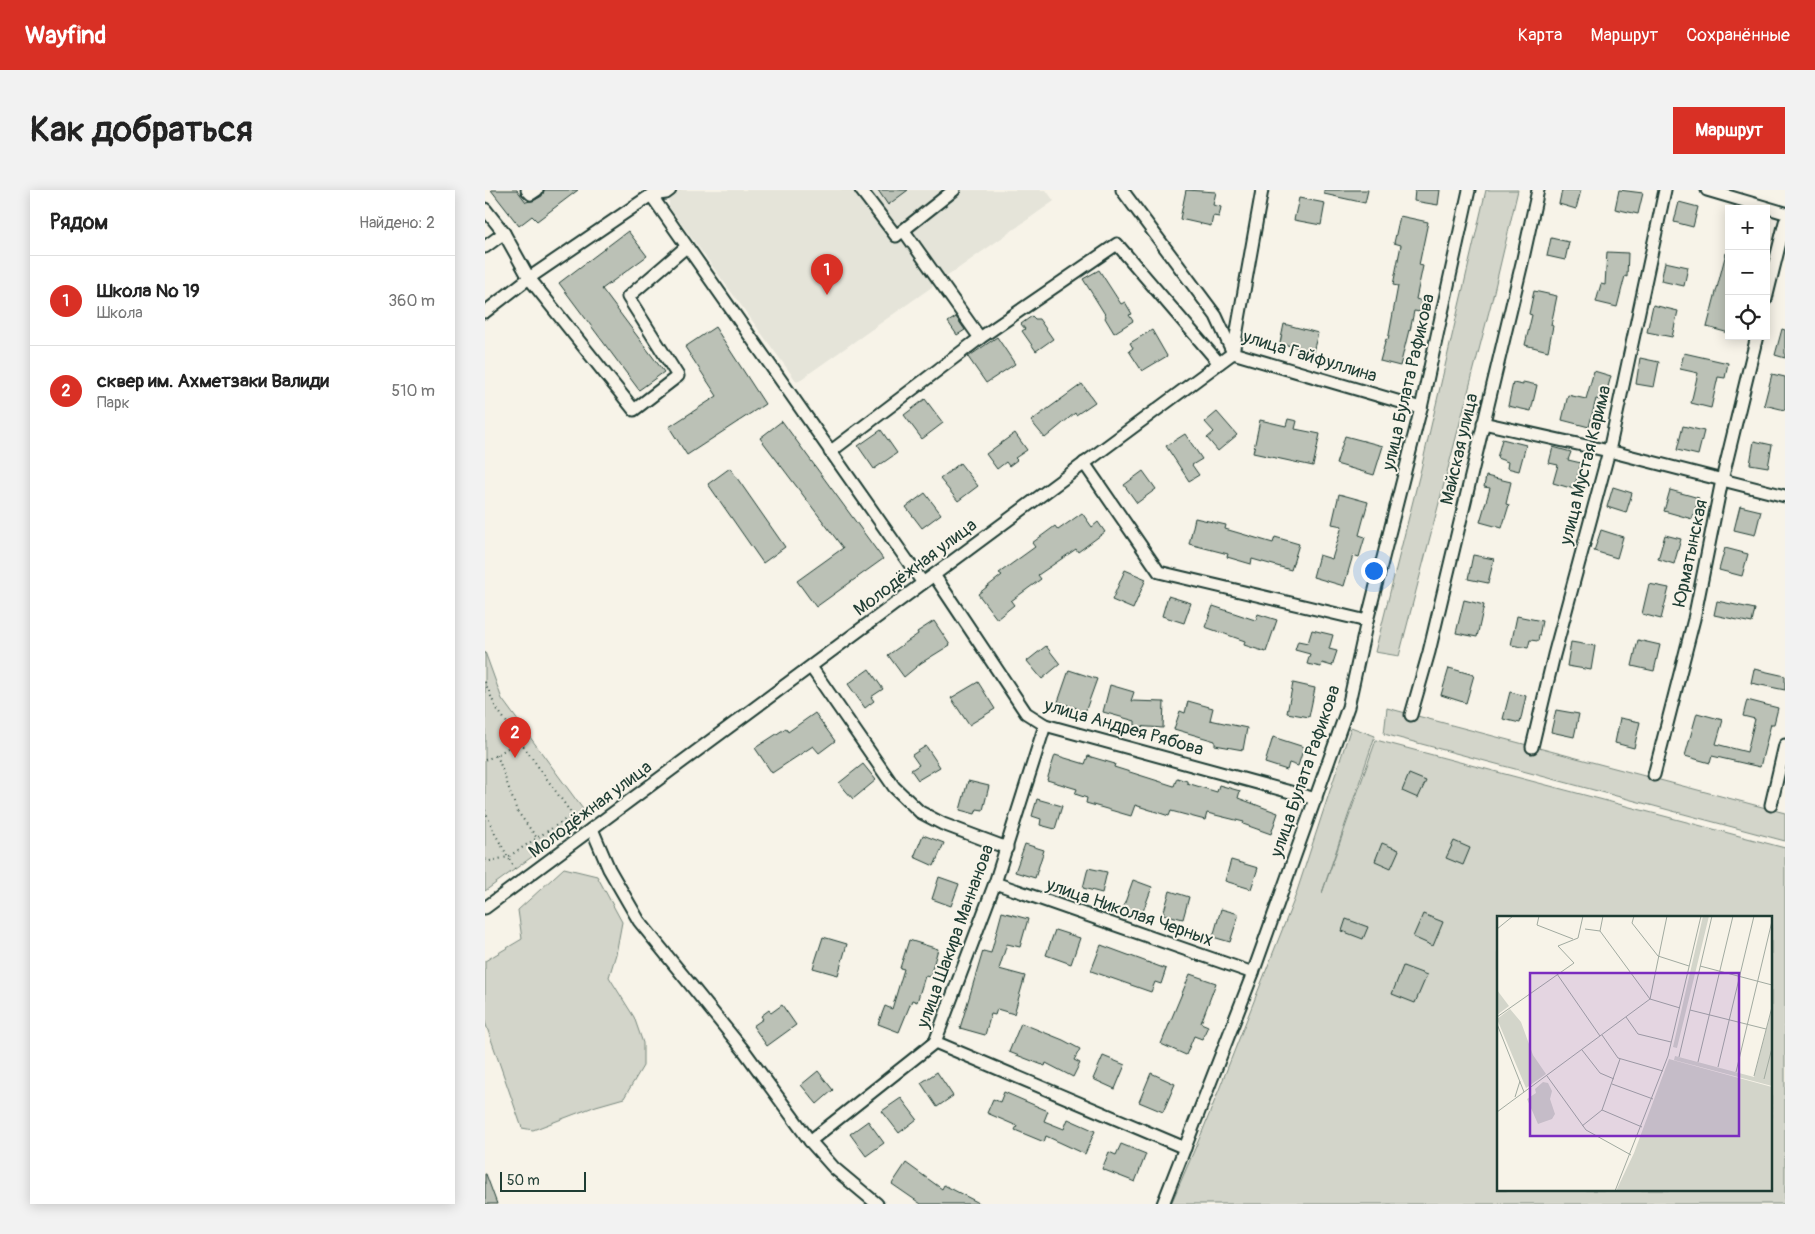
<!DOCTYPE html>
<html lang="ru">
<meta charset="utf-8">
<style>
:root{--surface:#fff;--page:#f2f2f2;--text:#222;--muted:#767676;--line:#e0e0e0;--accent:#d93025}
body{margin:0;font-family:Pangolin,sans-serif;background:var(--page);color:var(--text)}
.controls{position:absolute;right:15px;top:15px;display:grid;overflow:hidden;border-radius:0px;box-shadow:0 2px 12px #0003}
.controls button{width:45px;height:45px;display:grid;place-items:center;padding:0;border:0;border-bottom:1px solid var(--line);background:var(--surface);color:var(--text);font:25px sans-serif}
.scale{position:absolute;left:15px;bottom:12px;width:86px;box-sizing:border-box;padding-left:5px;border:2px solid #1f3d34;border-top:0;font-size:14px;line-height:18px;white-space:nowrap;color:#1f3d34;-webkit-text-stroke:4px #f7f3e8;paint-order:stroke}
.you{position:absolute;left:888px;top:380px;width:18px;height:18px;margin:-12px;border:4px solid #fff;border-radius:50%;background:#1a73e8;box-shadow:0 0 0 8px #1a73e833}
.badge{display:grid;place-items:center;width:32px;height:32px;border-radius:50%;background:var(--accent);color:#fff;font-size:16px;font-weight:700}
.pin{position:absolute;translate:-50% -41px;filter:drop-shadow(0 1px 2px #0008)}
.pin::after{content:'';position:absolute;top:26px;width:18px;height:15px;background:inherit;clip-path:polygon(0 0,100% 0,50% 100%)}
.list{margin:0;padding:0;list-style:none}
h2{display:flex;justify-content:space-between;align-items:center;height:65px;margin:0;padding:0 20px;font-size:21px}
h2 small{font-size:16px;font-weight:400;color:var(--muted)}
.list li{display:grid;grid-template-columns:32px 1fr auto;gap:15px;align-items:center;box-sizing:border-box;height:90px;padding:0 20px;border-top:1px solid var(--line)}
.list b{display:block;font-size:19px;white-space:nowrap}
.list p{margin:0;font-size:16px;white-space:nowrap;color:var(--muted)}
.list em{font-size:16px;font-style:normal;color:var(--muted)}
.icon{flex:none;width:28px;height:28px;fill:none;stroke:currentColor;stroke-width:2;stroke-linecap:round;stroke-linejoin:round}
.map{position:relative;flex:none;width:1300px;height:1014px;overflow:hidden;border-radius:0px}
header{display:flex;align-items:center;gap:30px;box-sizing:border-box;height:70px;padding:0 25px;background:var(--accent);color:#fff}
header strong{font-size:24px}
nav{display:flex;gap:28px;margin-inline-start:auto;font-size:18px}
.intro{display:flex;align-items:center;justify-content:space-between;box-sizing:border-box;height:120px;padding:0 30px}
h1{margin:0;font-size:35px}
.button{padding:12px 22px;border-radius:0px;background:var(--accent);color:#fff;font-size:18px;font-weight:700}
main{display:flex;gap:30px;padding:0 30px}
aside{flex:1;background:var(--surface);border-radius:0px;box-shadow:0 2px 12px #0003}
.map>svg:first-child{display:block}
.built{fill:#e5e4d9}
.green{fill:#d3d5ca;stroke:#79897f;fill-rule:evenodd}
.building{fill:#bbc1b6;stroke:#1f3d34}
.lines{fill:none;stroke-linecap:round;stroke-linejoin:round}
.minor-casing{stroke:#1f3d34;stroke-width:15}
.path{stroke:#1f3d34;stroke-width:2;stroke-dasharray:1 4;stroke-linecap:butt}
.minor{stroke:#f7f3e8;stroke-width:11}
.labels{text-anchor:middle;stroke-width:4;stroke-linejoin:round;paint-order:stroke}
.street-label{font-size:18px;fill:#1f3d34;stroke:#f7f3e8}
.inset-road{fill:none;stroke:#a1aaa0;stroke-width:1}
.view{fill:#7b2cbf;fill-opacity:0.15;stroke:#7b2cbf;stroke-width:2.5}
.inset-edge{fill:none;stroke:#1f3d34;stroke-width:2.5}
</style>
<header>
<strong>Wayfind</strong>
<nav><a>Карта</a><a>Маршрут</a><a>Сохранённые</a></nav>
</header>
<div class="intro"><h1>Как добраться</h1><a class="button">Маршрут</a></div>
<main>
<aside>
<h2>Рядом<small>Найдено: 2</small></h2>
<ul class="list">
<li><span class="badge">1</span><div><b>Школа № 19</b><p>Школа</p></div><em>360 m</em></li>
<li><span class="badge">2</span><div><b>сквер им. Ахметзаки Валиди</b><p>Парк</p></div><em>510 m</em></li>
</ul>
</aside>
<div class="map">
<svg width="1300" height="1014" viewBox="0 0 1300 1014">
<rect width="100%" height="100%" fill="#f7f3e8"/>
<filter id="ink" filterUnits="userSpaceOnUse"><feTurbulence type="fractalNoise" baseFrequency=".02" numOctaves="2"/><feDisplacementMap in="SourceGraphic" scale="10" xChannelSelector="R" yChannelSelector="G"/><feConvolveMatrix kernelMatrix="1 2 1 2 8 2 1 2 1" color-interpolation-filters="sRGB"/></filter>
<g filter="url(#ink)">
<polygon class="built" points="194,0 561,0 569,11 312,192 184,17 184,7"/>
<g class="green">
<polygon points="1001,0 1033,0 1007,110 914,466 890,462 936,279"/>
<polygon points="0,462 17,509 103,626 0,701"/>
<polygon points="902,518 1300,623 1300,651 899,544"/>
<path d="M866,537L890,546L837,703L891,550L1300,658V1014H686L718,940L809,710ZM1014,728H1286V1000H1014Z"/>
<polygon points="79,678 112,686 137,732 131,764 124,787 149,827 158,853 158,876 139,908 111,916 48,940 37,938 0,832 0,771 37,749 33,720"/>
</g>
<g class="building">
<polygon points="6,0 32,0 41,12 50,10 57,6 59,0 93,0 52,31 47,26 34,36"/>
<polygon points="393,0 423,0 403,15"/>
<polygon points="701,0 731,2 728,15 736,17 734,27 728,26 726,36 695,29"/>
<polygon points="839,0 883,0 880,13 839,4"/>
<polygon points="930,0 955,0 953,15 929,11"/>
<polygon points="1077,0 1096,0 1091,19 1074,14"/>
<polygon points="1134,0 1158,3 1153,24 1130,19"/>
<polygon points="814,8 840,13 836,35 809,30"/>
<polygon points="1194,12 1213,17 1208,37 1189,32"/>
<polygon points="915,26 943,32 934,75 938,76 931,109 937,111 935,122 929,121 925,141 924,140 915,176 895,171 901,149 903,150 913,96 908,95 916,55 909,53"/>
<polygon points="143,41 162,66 117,99 179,182 154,200 74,93"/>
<polygon points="1066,48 1084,52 1080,70 1062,66"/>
<polygon points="1122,62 1143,63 1142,87 1140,86 1132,117 1111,112 1116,94 1120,95"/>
<polygon points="1241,63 1244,64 1244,143 1222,137"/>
<polygon points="1180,72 1203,77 1199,96 1176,91"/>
<polygon points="614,80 636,114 640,112 647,124 644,125 648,131 629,143 620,128 621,126 598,89"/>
<polygon points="1049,101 1072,106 1066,135 1068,136 1063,161 1040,155 1047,125 1044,124"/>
<polygon points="1168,115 1193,121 1187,147 1162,142"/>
<polygon points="547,126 550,129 554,129 568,149 551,161 537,141 540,139 536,134"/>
<polygon points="471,127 480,140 472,145 463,132"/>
<polygon points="799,134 833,143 828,162 795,153"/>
<polygon points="230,137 280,214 202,265 184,237 232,206 200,157"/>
<polygon points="1297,139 1300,140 1300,168 1290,165"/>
<polygon points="667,140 682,166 657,181 644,161 648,158 645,153"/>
<polygon points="512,147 530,174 501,193 483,167"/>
<polygon points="1199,163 1243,173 1240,188 1233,187 1226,218 1206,213 1213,183 1195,179"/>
<polygon points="1155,168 1174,172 1169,197 1151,194"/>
<polygon points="1109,181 1126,186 1119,211 1111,209 1104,237 1077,230 1083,205 1101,209"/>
<polygon points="1287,184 1300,187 1300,220 1279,215"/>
<polygon points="1038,192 1052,195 1046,221 1023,216 1028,193 1038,195"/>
<polygon points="597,194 610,212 591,225 590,223 560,248 546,231"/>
<polygon points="440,209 458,233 437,249 419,225"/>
<polygon points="732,222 752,245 733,261 722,248 729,242 720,232"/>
<polygon points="803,229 812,231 810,239 835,244 828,276 768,263 775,230 801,236"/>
<polygon points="297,231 398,369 331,417 312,391 358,358 275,248"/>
<polygon points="1198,236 1219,241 1213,265 1192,260"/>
<polygon points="396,240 412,263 389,279 373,256"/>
<polygon points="530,243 542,260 530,268 532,270 524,276 521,272 512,279 501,264"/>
<polygon points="700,244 717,269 707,275 714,285 704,291 681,256"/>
<polygon points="860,246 898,256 889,285 851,274"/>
<polygon points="1017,249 1041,255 1034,281 1022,278 1023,272 1012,268"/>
<polygon points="1269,251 1287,255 1283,277 1265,274"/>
<polygon points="1068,257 1086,262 1083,270 1096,273 1089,299 1068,293 1073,275 1064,273"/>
<polygon points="475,273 493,296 473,311 455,289"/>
<polygon points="245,278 300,357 278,373 223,294"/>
<polygon points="658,281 671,299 652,313 639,295"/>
<polygon points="1001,286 1026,292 1021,314 1024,315 1017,338 995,332 1005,298 999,297"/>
<polygon points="1128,297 1147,303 1141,323 1122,317"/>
<polygon points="1185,300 1214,308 1207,329 1179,321"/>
<polygon points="440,303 456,324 437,338 421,317"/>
<polygon points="854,304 883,312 874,345 880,347 874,367 868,365 859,396 828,387 834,365 847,369 857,336 847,334"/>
<polygon points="1255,316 1276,321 1270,345 1249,340"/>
<polygon points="597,323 607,337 613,332 620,342 593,362 591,359 553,385 556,389 526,411 529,415 512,429 493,404 517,385 514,383 550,357 547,353 570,336 573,340"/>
<polygon points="710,328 741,335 740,339 788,353 790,347 814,354 806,380 767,369 766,374 742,367 743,364 704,354"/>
<polygon points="1116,340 1138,347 1132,368 1109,361"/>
<polygon points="1180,345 1196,349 1189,374 1173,369"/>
<polygon points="1240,358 1263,364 1257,386 1234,380"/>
<polygon points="988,365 1009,369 1003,393 983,389"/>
<polygon points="640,380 661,389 648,419 627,410"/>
<polygon points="1164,394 1184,398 1176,429 1157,424"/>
<polygon points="683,406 706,413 699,433 677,426"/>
<polygon points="979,410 999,415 992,447 971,443"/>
<polygon points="1232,411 1270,419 1267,433 1229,425"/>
<polygon points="728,416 767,429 771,430 773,424 792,430 781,462 759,455 760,451 720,437"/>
<polygon points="1032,426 1057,431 1053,451 1045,450 1043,458 1026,455"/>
<polygon points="449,431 465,455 436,473 419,487 403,465 433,444 432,442"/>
<polygon points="827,440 848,445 844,459 852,461 847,476 837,473 836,477 822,474 825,464 810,460 813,451 823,453"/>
<polygon points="1153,450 1175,455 1169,481 1147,476"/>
<polygon points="1086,452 1110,456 1106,480 1082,476"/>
<polygon points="561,456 575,474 557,489 542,471"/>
<polygon points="964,478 989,485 981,513 956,505"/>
<polygon points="384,479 398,499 386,507 389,511 380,518 363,494"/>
<polygon points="1269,479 1300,486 1300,500 1266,493"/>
<polygon points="584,480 612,489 599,525 590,522 592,518 573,512"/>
<polygon points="493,492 510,519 484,535 466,508"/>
<polygon points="808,493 830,498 824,527 802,523"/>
<polygon points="625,495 649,502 646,511 679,512 678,538 650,536 650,531 618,522"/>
<polygon points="1025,502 1041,506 1035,533 1018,529"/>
<polygon points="1262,510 1293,518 1289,534 1286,534 1275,577 1227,566 1225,573 1200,566 1212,523 1238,530 1231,554 1262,562 1270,529 1258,526"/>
<polygon points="703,511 728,518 725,530 762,538 758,560 730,555 730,551 689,539 695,521 700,523"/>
<polygon points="1071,520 1094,524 1089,547 1066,542"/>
<polygon points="330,523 350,551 334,563 328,556 287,583 270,558 301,538 303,542"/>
<polygon points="1135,528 1155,532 1149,558 1130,553"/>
<polygon points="788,547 819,557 813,576 804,573 802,580 780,573"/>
<polygon points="441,556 455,577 433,590 426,580 434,575 427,565"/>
<polygon points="570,565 600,574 603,566 630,574 629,577 689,596 692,588 702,591 702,593 732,602 734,595 755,601 753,608 793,623 786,644 758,634 759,632 722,623 720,630 686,621 684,626 650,615 646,626 601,613 602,608 590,604 592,599 562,590"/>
<polygon points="378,574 391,590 368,609 354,593"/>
<polygon points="924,584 941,591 933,608 917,601"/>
<polygon points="483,591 504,596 498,620 492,619 490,624 475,620"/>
<polygon points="552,609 577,616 570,639 555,635 556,629 547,626"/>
<polygon points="438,645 459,653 449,676 429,667"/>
<polygon points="969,651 985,658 978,675 961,668"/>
<polygon points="897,653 914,660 906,678 890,671"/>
<polygon points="540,654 559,660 550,688 530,682"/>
<polygon points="746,670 773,678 766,699 740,691"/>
<polygon points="603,678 622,682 617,703 598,698"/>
<polygon points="454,687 474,694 466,716 447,709"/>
<polygon points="648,690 667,697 657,724 638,718"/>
<polygon points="685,701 704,707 698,729 678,724"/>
<polygon points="736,719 754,724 745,752 728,747"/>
<polygon points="517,722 543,729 535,757 522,754 514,779 540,786 529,824 512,819 510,825 506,824 500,845 475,838 498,761 506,763"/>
<polygon points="938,724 958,732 948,756 928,747"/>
<polygon points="861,729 883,737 878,749 857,741"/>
<polygon points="570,740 595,748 586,774 561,765"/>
<polygon points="338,747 362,754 353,785 328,778"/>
<polygon points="424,750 453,759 445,787 440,786 432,812 427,810 414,842 393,834 400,816 407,819 419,779 415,778"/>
<polygon points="616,755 681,779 676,794 670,792 666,802 606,781"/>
<polygon points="918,776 942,785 930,813 907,804"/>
<polygon points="705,784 731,793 716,833 723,836 717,849 709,846 701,865 676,854"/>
<polygon points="297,815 311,835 282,856 268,836 278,829 276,826 284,820 286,823"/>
<polygon points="536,833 578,850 595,859 589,870 595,873 588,887 561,873 560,876 524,862"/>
<polygon points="618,866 640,875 630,899 608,889"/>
<polygon points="333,881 348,900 332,914 316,895"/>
<polygon points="452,882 468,906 452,917 436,893"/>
<polygon points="666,883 690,894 678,922 654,912"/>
<polygon points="519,902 563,921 559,931 579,939 583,929 610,941 600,964 561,946 559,952 530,940 532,936 502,923 508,909 515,912"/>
<polygon points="416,908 432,929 414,943 397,921"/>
<polygon points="383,931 399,953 381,966 365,944"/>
<polygon points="636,954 661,964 650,992 617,979 624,962 631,965"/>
<polygon points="421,973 457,999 459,995 496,1014 436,1014 407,994"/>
<polygon points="0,984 1,984 12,1014 0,1014"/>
</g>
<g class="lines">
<g class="minor-casing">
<g id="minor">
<polyline points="42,0 46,4 52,0"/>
<polyline points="376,0 411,46 469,0"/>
<polyline points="637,0 731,126 748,163 936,218"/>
<polyline points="1222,0 1300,23"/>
<polyline points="166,5 438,393"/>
<polyline points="0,19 19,43 44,88 149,220 193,186 143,107 201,57"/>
<polyline points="419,41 495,148"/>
<polyline points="0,57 19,43"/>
<polyline points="1281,109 1300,32"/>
<polyline points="0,122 44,88 166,5 181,3 185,0"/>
<polyline points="998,233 1124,261 1300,306"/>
<polyline points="345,262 495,148 632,54 734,173"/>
<polyline points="599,273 674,382 882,431"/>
<polyline points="449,385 541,523 560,535 831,609"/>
<polyline points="326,477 409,597 435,622 458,634 522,658"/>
<polyline points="926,525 944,462 1037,73 1053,0"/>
<polyline points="560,535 510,693 450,852 700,958"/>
<polyline points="1047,557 1069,465 1124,261 1180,0"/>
<polyline points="1169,585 1209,429 1237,290 1272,146"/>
<polyline points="1286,615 1300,555"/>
<polyline points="107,639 124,679 154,731 260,862 325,951 349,978 392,1014"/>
<polyline points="510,693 768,783"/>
<polyline points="0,718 748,163 777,0"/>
<polyline points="325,951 450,852"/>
<polyline points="678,1014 768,783 863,517 882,431 936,218 984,0"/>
</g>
</g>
<g class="path">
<polyline points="0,492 10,516 94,634"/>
<polyline points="12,565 32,621 52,648"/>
<polyline points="0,570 12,565 35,550"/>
<polyline points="0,620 9,642 31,681"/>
<polyline points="0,672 23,667 87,625"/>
</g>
<use href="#minor" class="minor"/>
</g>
</g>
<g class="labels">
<g class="street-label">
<text transform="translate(825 166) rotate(17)" y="6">улица Гайфуллина</text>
<text transform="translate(923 192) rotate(-77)" y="6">улица Булата Рафикова</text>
<text transform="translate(974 259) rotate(-77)" y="6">Майская улица</text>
<text transform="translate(1100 275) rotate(-76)" y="6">улица Мустая Карима</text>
<text transform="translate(1205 363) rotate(-78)" y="6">Юрматынская</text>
<text transform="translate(430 377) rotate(-37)" y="6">Молодёжная улица</text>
<text transform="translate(639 537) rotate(16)" y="6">улица Андрея Рябова</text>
<text transform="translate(820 581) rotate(-71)" y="6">улица Булата Рафикова</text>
<text transform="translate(105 619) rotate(-37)" y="6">Молодёжная улица</text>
<text transform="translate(645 722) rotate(19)" y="6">улица Николая Черных</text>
<text transform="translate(470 746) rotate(-70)" y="6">улица Шакира Маннанова</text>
</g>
</g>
<g transform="translate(1012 726)">
<rect width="275" height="275" fill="#f7f3e8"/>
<path d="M206,0H212L180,132L176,131ZM0,74L12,90L0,99ZM275,92V170L177,144L178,140L257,161ZM13,93L24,106L36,139L49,158L29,172L0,103ZM172,143L275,171V275H119L137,237ZM46,166L51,167L55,175L53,183L58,198L55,203L41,208L30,183L39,177L38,173Z" fill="#d3d5ca"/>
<path class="inset-road" d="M42,0L40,9L76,23M106,0L103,15L153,83L183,92M137,0L135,7L161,40L192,50M0,13L16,0M88,13L103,15M203,50L275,69M60,58L103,120M193,94L269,113M0,101L77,47L61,30L81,22L86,0M129,101L141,118L174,126M0,108L27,176M105,119L121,142L166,155M85,134L103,157L117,163M182,141L215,0M123,143L105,194L145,211M201,146L236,0M221,151L257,0M239,156L275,5M50,160L89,214L134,239M257,160L275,91M267,163L275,132M115,168L156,183M18,181L23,165M0,196L153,83L170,0M85,210L105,194M118,275L171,140L204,0"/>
<path class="view" d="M33,57H242V220H33Z"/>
<rect width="275" height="275" class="inset-edge"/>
</g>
</svg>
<div class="controls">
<button>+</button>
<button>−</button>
<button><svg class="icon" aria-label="locate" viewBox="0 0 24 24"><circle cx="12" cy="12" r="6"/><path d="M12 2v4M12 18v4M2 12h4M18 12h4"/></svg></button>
</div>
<div class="scale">50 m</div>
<div class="you"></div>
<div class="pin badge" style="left:342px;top:105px">1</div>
<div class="pin badge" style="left:30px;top:568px">2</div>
</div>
</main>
